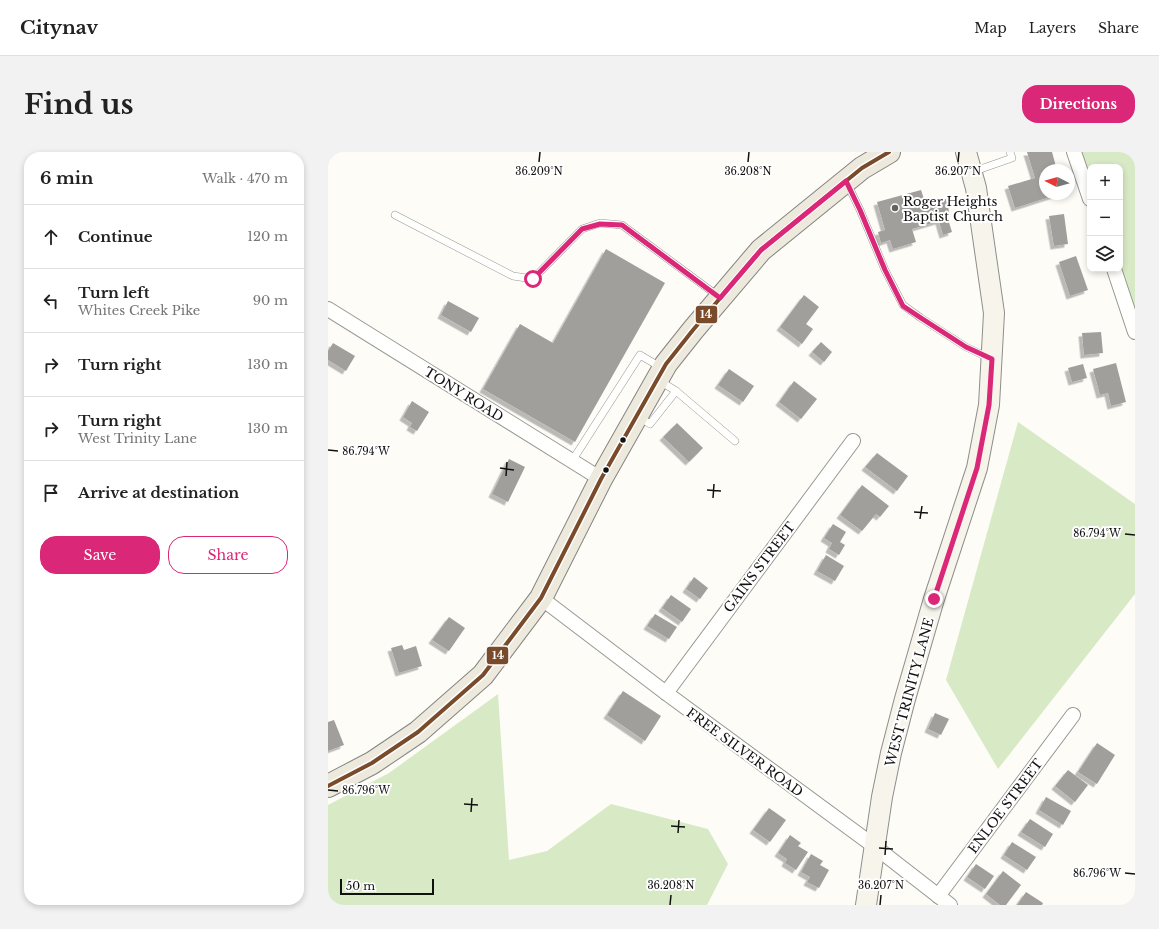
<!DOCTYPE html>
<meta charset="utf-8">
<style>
:root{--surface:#fff;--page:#f2f2f2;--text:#222;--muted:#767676;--line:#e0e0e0;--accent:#db2777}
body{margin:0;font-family:"Libre Baskerville",serif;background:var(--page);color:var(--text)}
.controls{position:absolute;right:12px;top:12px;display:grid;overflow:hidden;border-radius:8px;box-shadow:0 2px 6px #0003}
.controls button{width:36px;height:36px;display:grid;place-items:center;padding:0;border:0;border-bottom:1px solid var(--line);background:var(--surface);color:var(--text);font:20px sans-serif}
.compass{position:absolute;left:711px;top:12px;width:36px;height:36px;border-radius:50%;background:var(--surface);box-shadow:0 2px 6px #0003;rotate:276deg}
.scale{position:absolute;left:12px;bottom:10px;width:94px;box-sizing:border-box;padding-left:4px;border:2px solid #111;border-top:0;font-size:11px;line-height:14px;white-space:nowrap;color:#111;-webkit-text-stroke:3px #fff;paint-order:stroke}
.stop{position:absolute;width:12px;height:12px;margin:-9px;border:3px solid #db2777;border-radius:50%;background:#fff}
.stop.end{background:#db2777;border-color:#fff;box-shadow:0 1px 4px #0008}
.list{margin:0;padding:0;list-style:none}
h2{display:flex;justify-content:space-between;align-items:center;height:52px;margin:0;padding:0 16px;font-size:17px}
h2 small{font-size:13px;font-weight:400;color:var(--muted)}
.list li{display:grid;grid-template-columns:26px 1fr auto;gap:12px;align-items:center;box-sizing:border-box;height:64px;padding:0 16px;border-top:1px solid var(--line)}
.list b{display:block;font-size:15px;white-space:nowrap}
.list p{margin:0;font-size:13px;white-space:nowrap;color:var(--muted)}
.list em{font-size:13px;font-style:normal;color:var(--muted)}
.actions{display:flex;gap:8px;padding:12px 16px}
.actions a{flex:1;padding:9px 0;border:1px solid var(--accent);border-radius:16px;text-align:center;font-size:14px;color:var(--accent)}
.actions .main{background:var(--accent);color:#fff}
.icon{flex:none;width:22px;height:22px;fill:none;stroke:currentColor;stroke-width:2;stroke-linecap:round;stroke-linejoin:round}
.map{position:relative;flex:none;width:807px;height:753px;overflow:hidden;border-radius:16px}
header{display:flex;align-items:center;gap:24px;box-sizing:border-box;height:56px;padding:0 20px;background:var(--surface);border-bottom:1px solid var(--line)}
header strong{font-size:19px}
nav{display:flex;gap:22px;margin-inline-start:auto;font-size:14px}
.intro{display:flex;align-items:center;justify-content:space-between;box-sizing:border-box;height:96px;padding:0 24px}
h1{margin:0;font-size:28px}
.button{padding:10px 18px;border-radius:16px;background:var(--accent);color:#fff;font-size:14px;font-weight:700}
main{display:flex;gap:24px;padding:0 24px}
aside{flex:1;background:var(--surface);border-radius:16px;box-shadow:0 2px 6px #0003}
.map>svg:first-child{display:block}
.forest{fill:#d8eac5}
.building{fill:#a19f9c;filter:url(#shadow)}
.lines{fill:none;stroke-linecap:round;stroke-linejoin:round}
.lane-casing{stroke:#979795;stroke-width:8}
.street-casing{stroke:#979795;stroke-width:16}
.secondary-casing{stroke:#8e8d8b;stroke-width:22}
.primary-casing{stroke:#858482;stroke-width:24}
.lane{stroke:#fffffe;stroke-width:7}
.street{stroke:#fffffe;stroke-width:14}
.secondary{stroke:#f6f4eb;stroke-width:20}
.primary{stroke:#ede9dc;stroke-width:22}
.bus-1-casing{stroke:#fff;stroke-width:7}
.bus-1{stroke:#7a4b2a;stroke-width:4}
.route{stroke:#db2777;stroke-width:5}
.ticks{fill:none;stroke:#111;stroke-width:1.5}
.poi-dot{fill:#646362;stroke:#fff;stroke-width:1.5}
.bus-dot{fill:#111;stroke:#fff;stroke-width:1.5}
.labels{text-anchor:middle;stroke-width:4;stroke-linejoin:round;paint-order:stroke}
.poi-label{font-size:13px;fill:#111;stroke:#fff;text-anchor:start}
.street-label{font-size:13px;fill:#111;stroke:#fff}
.ticks-label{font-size:10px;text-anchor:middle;fill:#111;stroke:#fff;stroke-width:4;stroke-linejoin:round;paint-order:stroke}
.line-badge{stroke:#fff;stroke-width:1.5}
.badge-label{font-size:11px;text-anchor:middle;font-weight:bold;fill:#fff}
</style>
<header>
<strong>Citynav</strong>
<nav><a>Map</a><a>Layers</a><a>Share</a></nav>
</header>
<div class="intro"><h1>Find us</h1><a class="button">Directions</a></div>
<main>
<aside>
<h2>6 min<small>Walk · 470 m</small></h2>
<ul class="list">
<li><svg class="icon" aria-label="ahead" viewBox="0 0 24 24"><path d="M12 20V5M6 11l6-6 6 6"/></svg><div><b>Continue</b></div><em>120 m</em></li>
<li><svg class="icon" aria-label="left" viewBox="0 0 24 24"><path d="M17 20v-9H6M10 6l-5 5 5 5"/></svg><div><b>Turn left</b><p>Whites Creek Pike</p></div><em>90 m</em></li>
<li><svg class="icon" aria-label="right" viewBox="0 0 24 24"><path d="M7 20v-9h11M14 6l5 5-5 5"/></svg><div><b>Turn right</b></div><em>130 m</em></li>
<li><svg class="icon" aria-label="right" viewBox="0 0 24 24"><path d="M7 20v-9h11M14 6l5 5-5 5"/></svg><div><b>Turn right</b><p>West Trinity Lane</p></div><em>130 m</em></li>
<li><svg class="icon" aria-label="arrive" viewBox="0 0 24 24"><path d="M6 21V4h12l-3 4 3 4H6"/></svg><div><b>Arrive at destination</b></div></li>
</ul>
<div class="actions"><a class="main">Save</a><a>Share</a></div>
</aside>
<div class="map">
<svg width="807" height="753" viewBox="0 0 807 753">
<defs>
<filter id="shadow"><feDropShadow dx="-3.5" dy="3.5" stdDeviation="0" flood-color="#0004"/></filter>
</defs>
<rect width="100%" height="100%" fill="#fdfcf7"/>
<g class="forest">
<polygon points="746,0 807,0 807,178 792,117 792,15 762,15 762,46"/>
<polygon points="690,270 807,352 807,442 670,617 618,528"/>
<polygon points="170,542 181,708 219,699 283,652 380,677 400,712 379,753 0,753 0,653 61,621"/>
</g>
<g class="building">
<polygon points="699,0 724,0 729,18 717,18 717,42 731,42 687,56 680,34 707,26"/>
<polygon points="593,38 598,53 618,47 622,63 619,64 624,80 615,83 611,69 584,77 588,90 565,97 562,88 553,91 550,80 557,78 549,50"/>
<polygon points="736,62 740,92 726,94 721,64"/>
<polygon points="278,97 337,131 247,290 155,237 192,172 225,191"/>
<polygon points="748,104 760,138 742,144 731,110"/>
<polygon points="476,143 491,155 478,172 485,177 474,192 452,175"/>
<polygon points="120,149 151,166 143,180 113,163"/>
<polygon points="773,180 775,201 756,203 754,181"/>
<polygon points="493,190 504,200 496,210 484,200"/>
<polygon points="5,191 27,204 18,219 0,208 0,199"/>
<polygon points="788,211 798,250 783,254 780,241 772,243 765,217"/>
<polygon points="755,212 759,226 744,230 740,216"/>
<polygon points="401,217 426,234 415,250 390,233"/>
<polygon points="466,229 489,247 473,267 451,250"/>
<polygon points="84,249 101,260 89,279 82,275 84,271 75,265"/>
<polygon points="349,271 375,296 361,310 335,285"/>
<polygon points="549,301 580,324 569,339 537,315"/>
<polygon points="181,307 197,315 180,350 164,342"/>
<polygon points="534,333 561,354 552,365 548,362 534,379 512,363"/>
<polygon points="505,372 518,380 512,390 517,393 511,403 501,397 504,391 496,386"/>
<polygon points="498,403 516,414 507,429 489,419"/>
<polygon points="366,425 380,436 372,447 358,437"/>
<polygon points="343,443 363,457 354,470 334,456"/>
<polygon points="327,462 349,475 341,487 319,474"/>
<polygon points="121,465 137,476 121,499 104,488"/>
<polygon points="74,493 76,498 88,494 94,514 71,521 63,496"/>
<polygon points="295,539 333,564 317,589 279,563"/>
<polygon points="607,561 621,567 613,583 600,577"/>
<polygon points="6,568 16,593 0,599 0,570"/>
<polygon points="769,591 787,603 769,632 750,620"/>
<polygon points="740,618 760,633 747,650 727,634"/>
<polygon points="718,645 743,659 735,673 711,658"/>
<polygon points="441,656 458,668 442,690 425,678"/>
<polygon points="702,667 725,682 717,695 693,680"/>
<polygon points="462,683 473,691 470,694 480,700 468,718 457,711 459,707 450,701"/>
<polygon points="684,690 708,705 699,718 676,703"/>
<polygon points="483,702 495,709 492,713 501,718 491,736 479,730 482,725 473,720"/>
<polygon points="648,712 666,724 657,737 639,725"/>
<polygon points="675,719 693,733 678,753 672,753 658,742"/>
<polygon points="698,740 715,751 714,753 689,753"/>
</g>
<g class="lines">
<g class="lane-casing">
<g id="lane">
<polyline points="644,20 684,6 682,0"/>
<polyline points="519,31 532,58 557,118 575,153 593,166 638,195 661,206"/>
<polyline points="67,63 185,124 205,127 254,77 272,71 294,73 390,144"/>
<polyline points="348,239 407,289"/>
<polyline points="311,265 322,272 348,239 332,229"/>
<polyline points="244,309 312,203 334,216"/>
</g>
</g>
<g class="street-casing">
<g id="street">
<polyline points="746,0 762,47"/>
<polyline points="786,117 807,180"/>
<polyline points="0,157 273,327"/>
<polyline points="213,446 338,541 546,694 622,753"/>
<polyline points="338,541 525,289"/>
<polyline points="610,744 745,563"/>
</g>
</g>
<g class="secondary-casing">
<polyline id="secondary" points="538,753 554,645 563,601 577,547 606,447 649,316 661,253 666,161 648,36 638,0"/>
</g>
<g class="primary-casing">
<polyline id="primary" points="0,634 44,611 90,580 155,523 213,446 273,327 338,212 365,178 433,98 534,16 561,0"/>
</g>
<use href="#lane" class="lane"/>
<use href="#street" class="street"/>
<use href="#secondary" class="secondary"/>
<use href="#primary" class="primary"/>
<g class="bus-1-casing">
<polyline id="bus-1" points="0,634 44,611 90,580 155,523 213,446 273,327 338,212 365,178 433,98 534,16 561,0"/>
</g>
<use href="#bus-1" class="bus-1"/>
</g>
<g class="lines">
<polyline class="route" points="205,127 254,77 272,72 294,73 392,146 433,98 518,29 532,58 557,118 575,154 593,166 638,195 664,207 661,253 649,316 606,447"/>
</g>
<path class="ticks" d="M211,10L212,0M420,10L421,0M630,10L631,0M0,298L10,299M172,316L186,318M178,324L179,310M379,338L393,339M385,346L386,332M586,360L600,361M592,367L594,354M797,382L807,383M0,638L10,639M136,652L150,653M143,660L144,646M343,674L357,675M350,681L351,668M551,696L565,697M557,703L558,689M797,721L807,722M342,753L343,743M552,753L553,743"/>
<circle class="poi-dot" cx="567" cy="56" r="4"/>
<g class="bus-dot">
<circle cx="295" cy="288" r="3.5"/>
<circle cx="278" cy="318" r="3.5"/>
</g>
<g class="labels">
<g class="poi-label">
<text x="575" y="54">Roger Heights<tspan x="575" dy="15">Baptist Church</tspan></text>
</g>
<g class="street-label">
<text transform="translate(136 242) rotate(32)" y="5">TONY ROAD</text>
<text transform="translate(431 415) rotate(-53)" y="5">GAINS STREET</text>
<text transform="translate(581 540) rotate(-75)" y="5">WEST TRINITY LANE</text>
<text transform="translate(417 600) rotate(36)" y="5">FREE SILVER ROAD</text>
<text transform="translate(677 654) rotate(-53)" y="5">ENLOE STREET</text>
</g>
</g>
<g class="ticks-label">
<text x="211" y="23">36.209°N</text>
<text x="420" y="23">36.208°N</text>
<text x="630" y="23">36.207°N</text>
<text x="38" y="303">86.794°W</text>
<text x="769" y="385">86.794°W</text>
<text x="38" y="642">86.796°W</text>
<text x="769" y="725">86.796°W</text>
<text x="343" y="737">36.208°N</text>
<text x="553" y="737">36.207°N</text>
</g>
<g class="line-badge">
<rect x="367" y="153" width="23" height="19" rx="4" fill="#7a4b2a"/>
<rect x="158" y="494" width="23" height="19" rx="4" fill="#7a4b2a"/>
</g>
<g class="badge-label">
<text x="378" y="166">14</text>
<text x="170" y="507">14</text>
</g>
</svg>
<div class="controls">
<button>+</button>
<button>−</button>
<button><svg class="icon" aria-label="layers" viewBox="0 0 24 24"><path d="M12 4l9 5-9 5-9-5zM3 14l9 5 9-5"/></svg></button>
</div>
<svg class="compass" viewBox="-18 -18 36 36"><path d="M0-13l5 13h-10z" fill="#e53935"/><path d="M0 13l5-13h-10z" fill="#767676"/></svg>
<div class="scale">50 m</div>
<div class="stop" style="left:205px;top:127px"></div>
<div class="stop end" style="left:606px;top:447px"></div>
</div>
</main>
